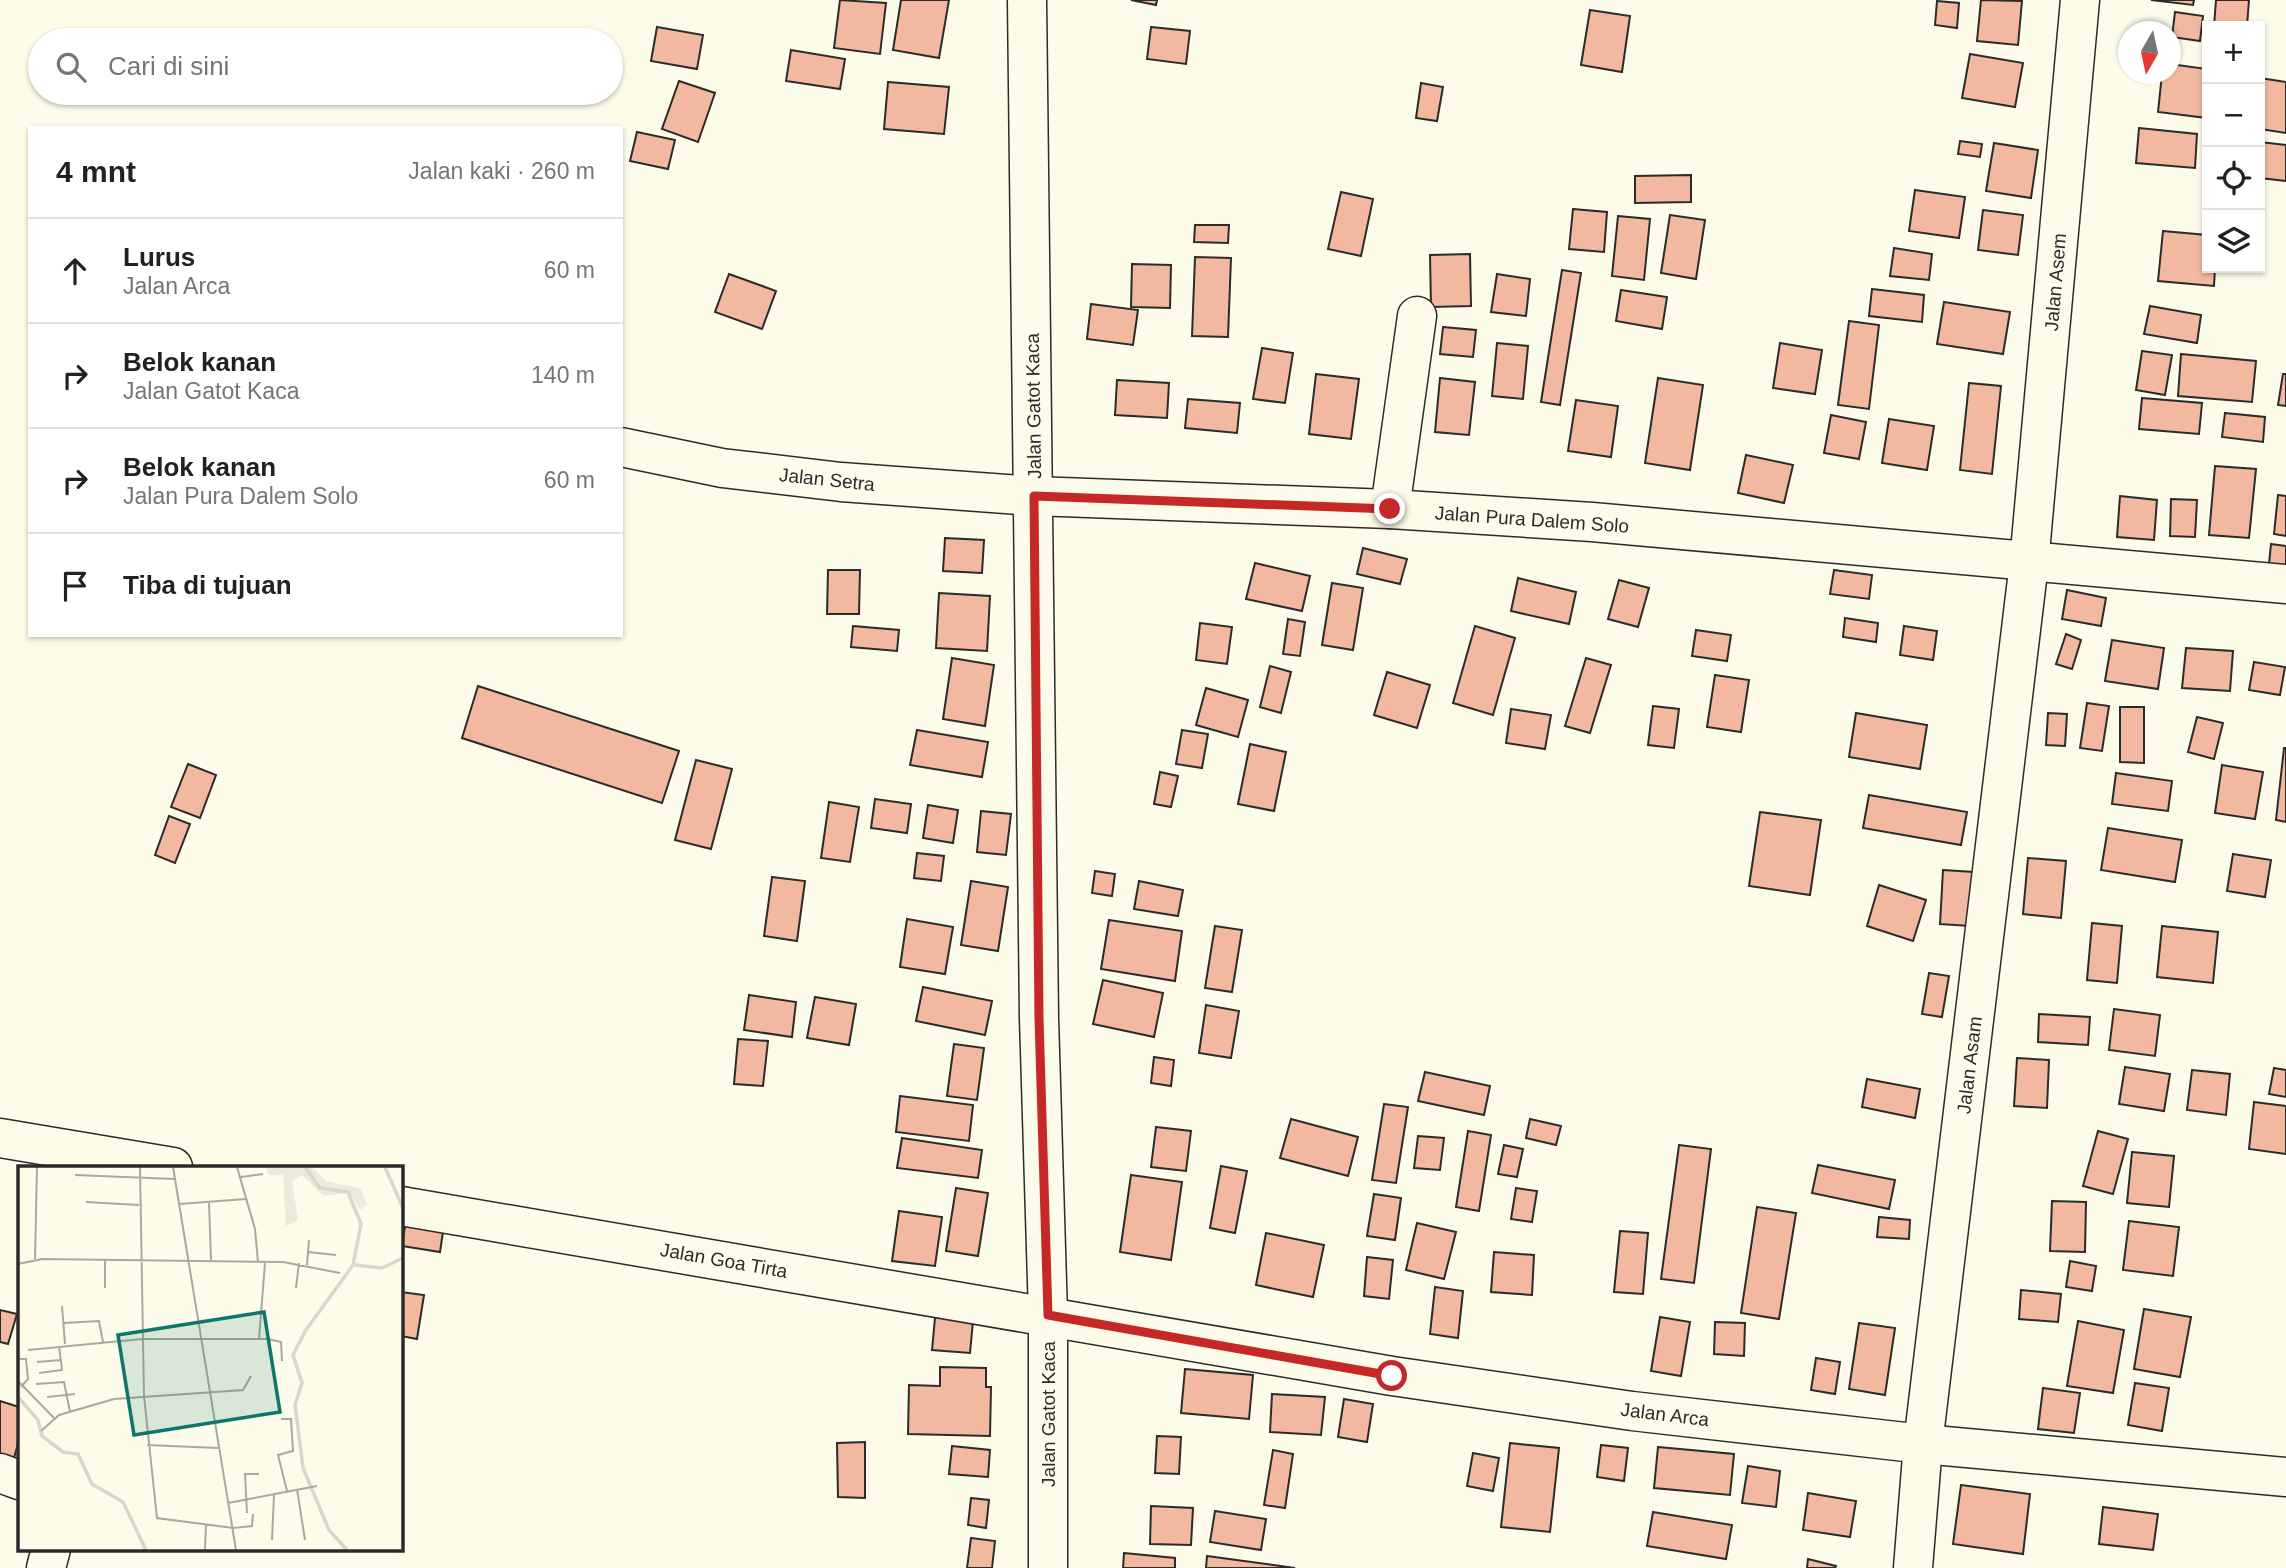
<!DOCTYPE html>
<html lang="id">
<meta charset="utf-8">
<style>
:root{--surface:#fff;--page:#f6f6f6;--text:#202124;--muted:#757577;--line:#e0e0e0}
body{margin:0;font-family:Arial,sans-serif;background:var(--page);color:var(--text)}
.controls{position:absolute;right:21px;top:21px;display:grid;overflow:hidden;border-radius:0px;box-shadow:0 2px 5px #0004}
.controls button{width:63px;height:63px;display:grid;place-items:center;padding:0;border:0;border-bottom:2px solid var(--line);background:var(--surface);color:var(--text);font:35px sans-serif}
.compass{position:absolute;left:2118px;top:21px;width:63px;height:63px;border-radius:50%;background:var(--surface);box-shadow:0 2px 5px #0004;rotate:189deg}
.stop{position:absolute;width:21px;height:21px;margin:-16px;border:5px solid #c62828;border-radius:50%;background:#fff}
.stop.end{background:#c62828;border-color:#fff;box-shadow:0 2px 7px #0008}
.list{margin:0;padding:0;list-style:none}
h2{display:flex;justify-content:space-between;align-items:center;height:91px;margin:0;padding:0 28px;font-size:30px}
h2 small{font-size:23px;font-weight:400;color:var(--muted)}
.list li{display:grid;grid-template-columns:46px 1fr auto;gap:21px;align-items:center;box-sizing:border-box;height:105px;padding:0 28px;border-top:2px solid var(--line)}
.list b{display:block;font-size:26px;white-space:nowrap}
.list p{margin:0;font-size:23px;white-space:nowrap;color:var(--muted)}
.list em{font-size:23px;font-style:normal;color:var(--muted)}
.icon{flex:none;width:38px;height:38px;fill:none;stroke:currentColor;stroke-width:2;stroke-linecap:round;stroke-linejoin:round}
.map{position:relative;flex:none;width:2286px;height:1568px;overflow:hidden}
.search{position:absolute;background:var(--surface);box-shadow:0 2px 5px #0004;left:28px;top:28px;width:595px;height:77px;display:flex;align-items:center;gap:18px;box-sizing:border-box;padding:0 24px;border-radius:38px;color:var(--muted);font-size:26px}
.panel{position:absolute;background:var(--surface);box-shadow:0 2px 5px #0004;left:28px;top:126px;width:595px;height:511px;border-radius:0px}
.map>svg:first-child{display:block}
.building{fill:#f2b8a0;stroke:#2b2b2b;stroke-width:2}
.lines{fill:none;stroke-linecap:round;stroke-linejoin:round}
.minor-casing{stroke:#2b2b2b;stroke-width:41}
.major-casing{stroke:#2b2b2b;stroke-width:41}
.minor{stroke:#fdfbea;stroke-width:38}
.major{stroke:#fdfbea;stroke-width:38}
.route{stroke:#c62828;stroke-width:9}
.labels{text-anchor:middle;stroke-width:5;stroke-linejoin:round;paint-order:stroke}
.street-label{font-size:19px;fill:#2b2b2b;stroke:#fdfbea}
.inset-river{fill:none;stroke:#d8d7c9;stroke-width:3.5}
.inset-road{fill:none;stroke:#a9a89e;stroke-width:2}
.view{fill:#0f766e;fill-opacity:0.15;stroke:#0f766e;stroke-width:3.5}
.inset-edge{fill:none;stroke:#2b2b2b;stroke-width:3.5}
</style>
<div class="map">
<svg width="2286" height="1568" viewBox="0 0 2286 1568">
<rect width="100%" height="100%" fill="#fdfbea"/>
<g class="building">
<polygon points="840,0 886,3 880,54 834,48"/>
<polygon points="901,0 949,0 939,58 893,50"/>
<polygon points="1131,0 1157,0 1156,5"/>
<polygon points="1981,0 2022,1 2018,45 1977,41"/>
<polygon points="2151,0 2194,0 2193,5"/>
<polygon points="2216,0 2249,0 2247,26 2214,26"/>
<polygon points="1937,1 1959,3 1957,28 1935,25"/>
<polygon points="1590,10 1630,16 1622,72 1581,65"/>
<polygon points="2175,12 2203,16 2200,41 2172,37"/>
<polygon points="657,27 703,35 697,69 651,61"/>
<polygon points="1151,27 1190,31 1186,64 1147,59"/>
<polygon points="791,50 845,59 840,89 786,81"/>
<polygon points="1970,54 2023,63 2015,107 1962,98"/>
<polygon points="2170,64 2207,69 2207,118 2158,112 2162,74 2170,74"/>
<polygon points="2260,78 2286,82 2286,133 2260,129"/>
<polygon points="679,81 715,93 698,142 662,129"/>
<polygon points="888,82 949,87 944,134 884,129"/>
<polygon points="1421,83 1443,87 1437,121 1416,118"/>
<polygon points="2139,128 2197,134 2195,168 2136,163"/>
<polygon points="637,132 675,140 668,169 630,161"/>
<polygon points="1960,141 1982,144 1980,157 1958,154"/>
<polygon points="2260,142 2286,145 2286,181 2260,178"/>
<polygon points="1994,143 2038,150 2031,198 1986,191"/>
<polygon points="1691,175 1691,202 1635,203 1635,176"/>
<polygon points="1915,190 1965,197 1959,238 1909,231"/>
<polygon points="1341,192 1373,199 1361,256 1328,249"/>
<polygon points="1573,209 1607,212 1604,252 1569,249"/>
<polygon points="1983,210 2023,215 2018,255 1978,250"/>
<polygon points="1670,215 1705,220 1696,279 1661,273"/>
<polygon points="1618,216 1650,219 1644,280 1612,276"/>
<polygon points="1195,225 1229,225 1228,243 1194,242"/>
<polygon points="2163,231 2207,235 2207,268 2215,268 2214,286 2158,281"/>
<polygon points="1894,248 1932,254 1929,280 1890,276"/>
<polygon points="1470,254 1471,306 1431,307 1430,255"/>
<polygon points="1195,257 1231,258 1228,337 1192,336"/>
<polygon points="1132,264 1171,265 1170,308 1131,307"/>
<polygon points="1562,270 1581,273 1560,405 1541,402"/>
<polygon points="729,274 776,291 762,329 715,312"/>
<polygon points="1497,274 1530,279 1526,316 1491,312"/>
<polygon points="1872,289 1924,295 1922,322 1869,316"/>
<polygon points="1621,290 1667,297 1662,329 1616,321"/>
<polygon points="1944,302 2010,312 2003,354 1937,344"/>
<polygon points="1091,304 1138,310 1133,345 1087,339"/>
<polygon points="2150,306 2201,315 2197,343 2144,334"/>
<polygon points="1849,321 1879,325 1869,409 1838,405"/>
<polygon points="1443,327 1476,330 1473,357 1440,354"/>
<polygon points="1497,343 1528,346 1523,399 1492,396"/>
<polygon points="1780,343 1822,350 1815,394 1773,388"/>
<polygon points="1262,348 1293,353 1285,403 1253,399"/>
<polygon points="2142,351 2172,355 2165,395 2136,390"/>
<polygon points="2181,354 2256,361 2252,402 2178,396"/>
<polygon points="1316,374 1359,379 1351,439 1309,434"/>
<polygon points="2283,374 2286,374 2286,406 2278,405"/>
<polygon points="1440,378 1475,382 1469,435 1435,432"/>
<polygon points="1658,378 1703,385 1690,470 1645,463"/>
<polygon points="1117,380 1169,383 1167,418 1115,415"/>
<polygon points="1969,383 2001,386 1992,474 1960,470"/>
<polygon points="2142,398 2202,403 2199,434 2139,429"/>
<polygon points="1188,399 1240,403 1237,433 1185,428"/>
<polygon points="1576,400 1618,406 1611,457 1568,451"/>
<polygon points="2225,413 2265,417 2263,442 2222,437"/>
<polygon points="1831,415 1866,422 1859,459 1824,453"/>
<polygon points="1889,419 1934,426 1927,470 1882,463"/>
<polygon points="1746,455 1793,465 1784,503 1738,493"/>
<polygon points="2215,466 2256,469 2249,538 2209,535"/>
<polygon points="2278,495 2286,496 2286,536 2274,534"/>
<polygon points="2120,496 2157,500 2154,540 2117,537"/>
<polygon points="2171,499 2197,500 2195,537 2170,536"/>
<polygon points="945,538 984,540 982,573 943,571"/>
<polygon points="2271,544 2286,546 2286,575 2268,574"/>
<polygon points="1363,548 1407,559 1400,584 1357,574"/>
<polygon points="1255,563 1310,576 1302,611 1246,599"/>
<polygon points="828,570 860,570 859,614 827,614"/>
<polygon points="1834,570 1872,575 1869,599 1830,594"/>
<polygon points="1518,578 1576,592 1569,624 1511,611"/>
<polygon points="1619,580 1649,588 1638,627 1608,619"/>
<polygon points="1332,583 1363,588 1353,650 1322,645"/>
<polygon points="2067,590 2106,598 2101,626 2062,619"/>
<polygon points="939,593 990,596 987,651 936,648"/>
<polygon points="1845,618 1878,623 1876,642 1843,637"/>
<polygon points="1288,619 1305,622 1300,656 1283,654"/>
<polygon points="1200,623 1232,627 1227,664 1196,660"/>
<polygon points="853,626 899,630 897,651 851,647"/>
<polygon points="1475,626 1515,638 1493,715 1453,703"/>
<polygon points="1904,626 1937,631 1933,660 1900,655"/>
<polygon points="1696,630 1731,635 1727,661 1692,656"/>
<polygon points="2066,634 2081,640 2072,669 2056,664"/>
<polygon points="2112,640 2164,648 2158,689 2105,681"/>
<polygon points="2186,648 2233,651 2230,691 2182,688"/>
<polygon points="952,658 994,665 985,726 943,719"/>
<polygon points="1586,658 1611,665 1590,733 1565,726"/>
<polygon points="2254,662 2285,667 2280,695 2249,690"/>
<polygon points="1270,666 1291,672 1281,713 1260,707"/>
<polygon points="1387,672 1430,685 1417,728 1374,715"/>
<polygon points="1715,675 1749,680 1741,732 1707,727"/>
<polygon points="478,686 679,751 662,803 462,738"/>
<polygon points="1206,688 1248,700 1238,737 1196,725"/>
<polygon points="2087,703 2109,706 2102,751 2080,748"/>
<polygon points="1653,706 1679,709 1674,748 1648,745"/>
<polygon points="2120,707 2144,707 2144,763 2120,762"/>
<polygon points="1511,709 1551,715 1545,749 1506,743"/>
<polygon points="1856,713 1927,725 1920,769 1849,757"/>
<polygon points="2048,713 2067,714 2065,746 2046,745"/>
<polygon points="2197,717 2223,723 2214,759 2188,752"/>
<polygon points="917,730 988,742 982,777 910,765"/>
<polygon points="1182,730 1208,734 1202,768 1176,764"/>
<polygon points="1250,744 1286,752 1274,811 1238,804"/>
<polygon points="2284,748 2286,748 2286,822 2276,820"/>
<polygon points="696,760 732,769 711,849 675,840"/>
<polygon points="188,764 216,775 200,818 171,807"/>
<polygon points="2222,765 2263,772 2255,819 2215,813"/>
<polygon points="1160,772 1178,776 1171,807 1154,804"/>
<polygon points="2116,773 2172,781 2168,811 2112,804"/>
<polygon points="1869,795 1967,812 1961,845 1863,828"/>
<polygon points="875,799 911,804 907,833 871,828"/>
<polygon points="829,802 859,807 850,862 821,858"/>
<polygon points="928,805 958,810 953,843 923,838"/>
<polygon points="981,811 1011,814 1006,855 977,852"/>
<polygon points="1760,812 1821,820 1810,895 1749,886"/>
<polygon points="169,816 190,824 175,863 155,855"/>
<polygon points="2108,828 2182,840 2175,882 2101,870"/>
<polygon points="917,853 944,856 941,881 914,878"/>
<polygon points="2233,854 2271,860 2265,897 2227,891"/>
<polygon points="2028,858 2066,861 2061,918 2023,914"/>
<polygon points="1943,870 1974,872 1970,926 1940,924"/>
<polygon points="1095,871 1115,874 1112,896 1092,893"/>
<polygon points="772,877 805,881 797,941 764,936"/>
<polygon points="971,881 1008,887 998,951 961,945"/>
<polygon points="1139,881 1183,890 1178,916 1134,909"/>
<polygon points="1879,885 1926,900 1913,941 1867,926"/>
<polygon points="907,919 953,927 945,974 900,967"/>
<polygon points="1109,920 1182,931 1175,981 1101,969"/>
<polygon points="2092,923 2122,926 2117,983 2087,980"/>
<polygon points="1215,926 1242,930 1232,992 1205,988"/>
<polygon points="2162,926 2218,932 2213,983 2157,977"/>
<polygon points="1929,973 1949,976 1942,1017 1922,1014"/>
<polygon points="1103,980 1163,993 1154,1037 1093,1024"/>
<polygon points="923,987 992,1001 985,1035 916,1021"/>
<polygon points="749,995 796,1002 792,1037 744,1030"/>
<polygon points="815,997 856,1004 849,1045 807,1038"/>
<polygon points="1206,1005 1239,1011 1231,1058 1199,1053"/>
<polygon points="2114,1009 2160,1015 2155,1056 2109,1050"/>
<polygon points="2039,1014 2090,1017 2088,1045 2038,1042"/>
<polygon points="738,1039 768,1041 763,1086 734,1084"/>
<polygon points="954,1044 984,1048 977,1100 947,1096"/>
<polygon points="1154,1057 1174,1060 1171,1086 1151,1083"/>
<polygon points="2017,1058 2049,1060 2047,1108 2014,1106"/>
<polygon points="2125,1067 2170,1074 2164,1111 2119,1104"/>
<polygon points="2274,1068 2286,1070 2286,1097 2269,1094"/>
<polygon points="2192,1070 2230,1074 2226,1115 2187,1110"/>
<polygon points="1425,1072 1490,1086 1484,1115 1418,1101"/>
<polygon points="1867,1079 1920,1089 1915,1118 1862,1107"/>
<polygon points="900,1096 973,1105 969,1141 896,1132"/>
<polygon points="2254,1102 2286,1106 2286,1154 2249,1149"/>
<polygon points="1384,1104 1408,1107 1396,1183 1372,1180"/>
<polygon points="1291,1119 1358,1137 1348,1176 1280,1158"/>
<polygon points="1530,1119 1561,1126 1556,1145 1526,1138"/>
<polygon points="1156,1127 1191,1131 1186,1171 1151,1167"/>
<polygon points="1468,1131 1491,1135 1479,1211 1456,1207"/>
<polygon points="2098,1131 2128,1139 2113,1194 2083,1186"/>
<polygon points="1418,1136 1444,1138 1440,1170 1414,1168"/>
<polygon points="902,1138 982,1150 978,1178 897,1168"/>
<polygon points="1504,1145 1523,1149 1517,1177 1498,1174"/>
<polygon points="1679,1145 1711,1149 1694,1283 1661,1279"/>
<polygon points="2132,1152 2174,1156 2169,1207 2127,1203"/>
<polygon points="1818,1165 1895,1180 1889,1209 1812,1193"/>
<polygon points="1221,1166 1247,1171 1235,1233 1210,1228"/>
<polygon points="1131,1175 1182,1182 1171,1260 1120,1252"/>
<polygon points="956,1188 988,1193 978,1256 946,1251"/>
<polygon points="1516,1188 1537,1191 1532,1222 1511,1219"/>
<polygon points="1374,1194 1401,1198 1395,1240 1367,1236"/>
<polygon points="2052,1201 2086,1202 2085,1252 2050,1251"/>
<polygon points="1757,1207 1796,1213 1779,1319 1741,1313"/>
<polygon points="899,1211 942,1217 935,1266 892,1261"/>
<polygon points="1879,1217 1910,1220 1909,1239 1877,1237"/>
<polygon points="406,1219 444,1225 440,1252 402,1246"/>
<polygon points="2129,1221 2179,1227 2173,1276 2123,1270"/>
<polygon points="1417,1223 1456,1232 1444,1279 1406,1270"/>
<polygon points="1620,1231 1648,1233 1643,1294 1614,1292"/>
<polygon points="1266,1233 1324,1245 1313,1297 1256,1285"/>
<polygon points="1494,1252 1534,1255 1532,1295 1491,1292"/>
<polygon points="1367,1257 1393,1260 1389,1299 1364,1296"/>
<polygon points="2070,1261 2096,1266 2092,1291 2066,1287"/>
<polygon points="1435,1287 1463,1291 1458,1338 1430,1334"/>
<polygon points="2021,1290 2061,1294 2058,1322 2019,1319"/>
<polygon points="401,1292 424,1295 417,1339 401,1336"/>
<polygon points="936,1307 974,1310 970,1353 932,1350"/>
<polygon points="2144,1309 2191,1317 2180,1377 2134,1369"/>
<polygon points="0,1310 17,1314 8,1344 0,1342"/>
<polygon points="1660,1317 1690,1322 1681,1376 1651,1371"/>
<polygon points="2078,1321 2124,1330 2113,1393 2067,1386"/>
<polygon points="1715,1322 1745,1323 1744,1356 1714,1354"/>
<polygon points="1859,1323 1895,1328 1885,1395 1849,1389"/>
<polygon points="1816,1358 1840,1362 1835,1394 1811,1390"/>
<polygon points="940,1367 986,1368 986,1387 991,1387 990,1436 908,1434 909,1385 940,1386"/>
<polygon points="1185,1369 1253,1375 1249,1419 1181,1413"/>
<polygon points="2135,1383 2169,1388 2162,1431 2128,1425"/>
<polygon points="2043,1388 2080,1393 2074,1433 2038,1429"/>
<polygon points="1272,1394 1325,1397 1321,1435 1270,1432"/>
<polygon points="1344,1399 1373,1404 1367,1442 1338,1437"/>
<polygon points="0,1401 19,1407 19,1440 14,1458 0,1454"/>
<polygon points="1157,1436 1181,1437 1179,1474 1155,1473"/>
<polygon points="865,1442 865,1498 838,1497 837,1443"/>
<polygon points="1510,1443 1559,1448 1550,1532 1501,1527"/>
<polygon points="1601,1445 1628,1448 1624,1481 1597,1477"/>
<polygon points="952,1446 990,1450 988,1477 949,1474"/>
<polygon points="1658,1447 1734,1454 1730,1495 1654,1488"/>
<polygon points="1273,1450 1293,1454 1285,1508 1264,1505"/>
<polygon points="1473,1453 1499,1458 1493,1491 1467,1486"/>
<polygon points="1748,1466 1780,1471 1776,1507 1742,1503"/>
<polygon points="1961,1485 2030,1494 2023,1554 1953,1544"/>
<polygon points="1808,1493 1856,1501 1850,1537 1803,1530"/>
<polygon points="971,1498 989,1500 986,1528 968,1525"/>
<polygon points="1151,1506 1193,1508 1191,1545 1150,1544"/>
<polygon points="2103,1507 2158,1514 2153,1550 2099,1544"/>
<polygon points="1215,1511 1266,1519 1261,1550 1210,1542"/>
<polygon points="1653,1512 1732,1525 1726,1559 1647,1546"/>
<polygon points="971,1538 995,1541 992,1568 967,1568"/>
<polygon points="1124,1553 1175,1558 1175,1568 1123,1568"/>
<polygon points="1207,1556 1295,1568 1206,1568"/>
<polygon points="1808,1559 1836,1566 1835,1568 1807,1568"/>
</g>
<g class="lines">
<g class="minor-casing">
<g id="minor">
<polyline points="621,447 722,468 841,482 1034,496 1390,509 1592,522 2286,584"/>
<polyline points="1390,509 1417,316"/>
<polyline points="0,1138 173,1167"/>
<polyline points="401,1206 1392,1376 1632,1411 1923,1444 2286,1477"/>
<polyline points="0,1473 19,1480"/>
<polyline points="46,1568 51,1549"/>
<polyline points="1913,1568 1923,1444 2029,563 2080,0"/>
</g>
</g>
<g class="major-casing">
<polyline id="major" points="1027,0 1039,1018 1048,1315 1048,1568"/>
</g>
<use href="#minor" class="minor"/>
<use href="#major" class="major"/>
</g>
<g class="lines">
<polyline class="route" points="1390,509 1034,496 1039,1018 1048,1315 1392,1376"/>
</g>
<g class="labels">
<g class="street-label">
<text transform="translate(2055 282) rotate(-85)" y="7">Jalan Asem</text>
<text transform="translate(1033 406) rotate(-91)" y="7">Jalan Gatot Kaca</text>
<text transform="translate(827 479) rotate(6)" y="7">Jalan Setra</text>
<text transform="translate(1532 519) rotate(4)" y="7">Jalan Pura Dalem Solo</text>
<text transform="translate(1969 1065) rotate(-83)" y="7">Jalan Asam</text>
<text transform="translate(724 1260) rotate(10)" y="7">Jalan Goa Tirta</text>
<text transform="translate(1048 1414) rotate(-90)" y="7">Jalan Gatot Kaca</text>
<text transform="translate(1665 1414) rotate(7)" y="7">Jalan Arca</text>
</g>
</g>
<g transform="translate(18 1166)">
<rect width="385" height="385" fill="#fdfbea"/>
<path d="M248,1H294L308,15L342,22L349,38L342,44L331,26L306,30L284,9L274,15L280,54L268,60L265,9H250Z" fill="#ecebdb"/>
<path class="inset-river" d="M287,1L302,22L330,26L343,58L335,99L288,164L275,189L284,217L277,239L285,302L311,364L329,384M367,1L385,42M337,99L364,102L385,92M0,231L20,254L24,270L45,286L60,288L74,318L105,336L128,384"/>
<path class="inset-road" d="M122,1L126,230L139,352L215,362L234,360L235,348M155,1L218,384M219,1L237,63L240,96M57,9L156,13M223,11L245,8M68,36L121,39M191,37L193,94M161,38L228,33M290,86L318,89M17,93L19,1M0,98L24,93L265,96L322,107M289,99L291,74M87,122V94M278,122L281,97M44,140L47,178M46,157L81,155L85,176M241,173L247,97M10,184L124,173H250L263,176L264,195M0,193H8L10,213L3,221M19,196L43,194M21,207L44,204L41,180M0,215L36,252M18,218L46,216L52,246M29,231L57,228M263,253H273L275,285L260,289L269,325M23,265L41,249L96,233L225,224L233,210M129,279L200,282M279,323L287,374M210,337L299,320M229,347L227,308H241M254,374L256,329M187,384L188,358"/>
<path class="view" d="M246,146L262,246L116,269L100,169Z"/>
<rect width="385" height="385" class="inset-edge"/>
</g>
</svg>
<div class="controls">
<button>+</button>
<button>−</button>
<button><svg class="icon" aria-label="locate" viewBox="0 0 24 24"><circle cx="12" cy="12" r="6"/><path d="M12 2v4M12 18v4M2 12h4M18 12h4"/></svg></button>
<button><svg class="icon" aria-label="layers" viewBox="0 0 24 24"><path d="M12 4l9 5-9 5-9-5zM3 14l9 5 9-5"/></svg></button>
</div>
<svg class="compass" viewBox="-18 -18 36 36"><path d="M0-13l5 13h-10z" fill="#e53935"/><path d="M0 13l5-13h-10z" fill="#757577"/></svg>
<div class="stop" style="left:1392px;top:1376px"></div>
<div class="stop end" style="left:1390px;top:509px"></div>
<div class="search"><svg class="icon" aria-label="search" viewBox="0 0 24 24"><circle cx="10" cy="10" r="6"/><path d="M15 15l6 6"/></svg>Cari di sini</div>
<section class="panel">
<h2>4 mnt<small>Jalan kaki · 260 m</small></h2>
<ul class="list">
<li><svg class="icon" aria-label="ahead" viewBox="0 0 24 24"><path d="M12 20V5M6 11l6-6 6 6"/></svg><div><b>Lurus</b><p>Jalan Arca</p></div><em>60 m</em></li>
<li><svg class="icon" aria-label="right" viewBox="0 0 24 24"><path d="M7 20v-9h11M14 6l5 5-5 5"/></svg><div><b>Belok kanan</b><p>Jalan Gatot Kaca</p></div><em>140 m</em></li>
<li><svg class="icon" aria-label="right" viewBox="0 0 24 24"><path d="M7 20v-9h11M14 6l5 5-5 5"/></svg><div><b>Belok kanan</b><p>Jalan Pura Dalem Solo</p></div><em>60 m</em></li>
<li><svg class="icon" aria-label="arrive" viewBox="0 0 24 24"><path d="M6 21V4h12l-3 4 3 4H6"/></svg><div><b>Tiba di tujuan</b></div></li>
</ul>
</section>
</div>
